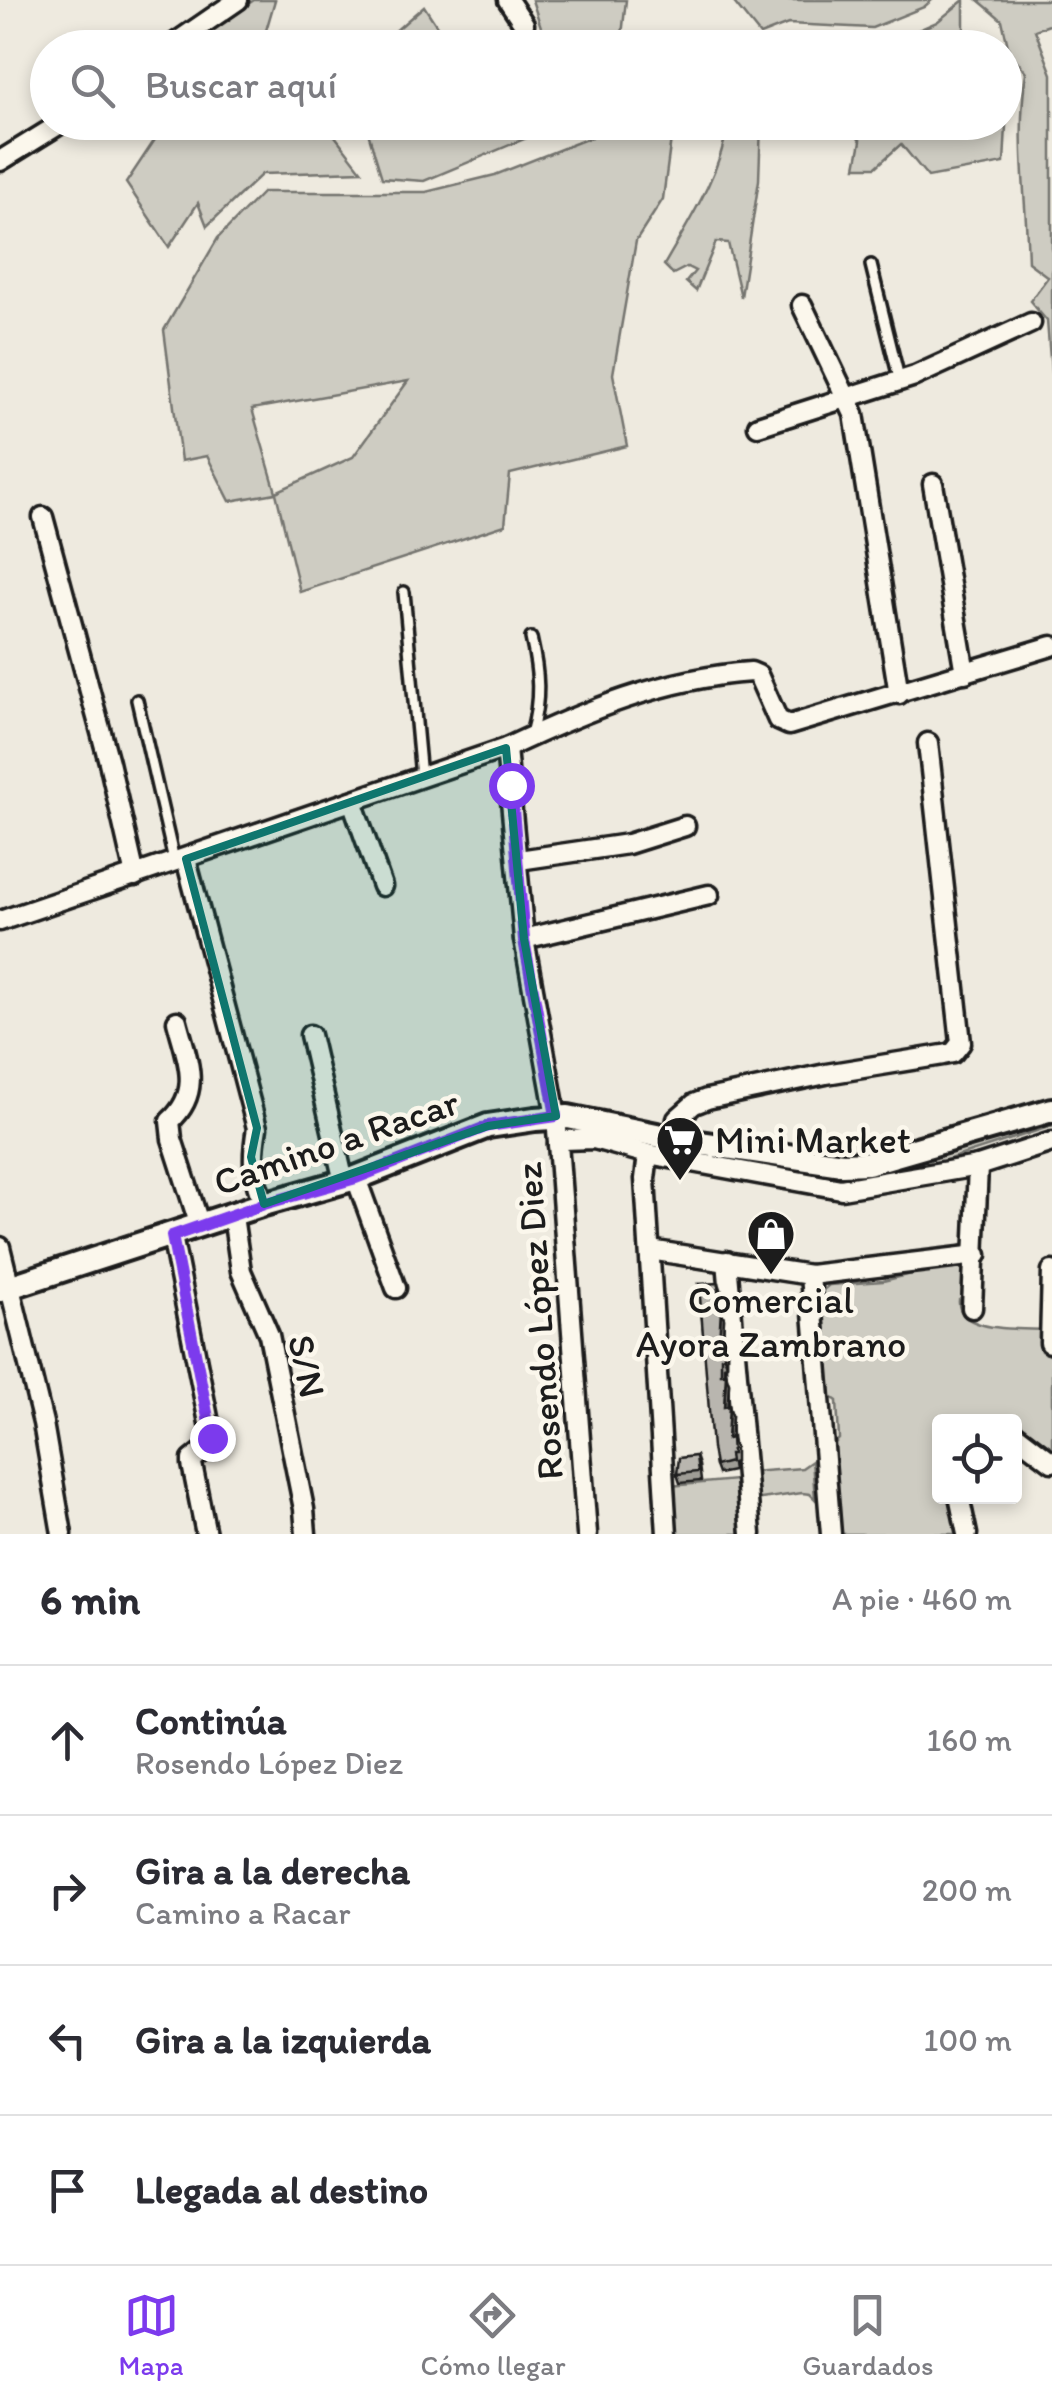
<!DOCTYPE html>
<html lang="es">
<meta charset="utf-8">
<style>
:root{--surface:#fff;--page:#f2f2f3;--text:#2b2b33;--muted:#7c7c81;--line:#e1e1e2;--accent:#7c3aed}
body{margin:0;font-family:Itim,sans-serif;background:var(--page);color:var(--text)}
.controls{position:absolute;right:30px;bottom:30px;display:grid;overflow:hidden;border-radius:10px;box-shadow:0 5px 15px #0003}
.controls button{width:90px;height:90px;display:grid;place-items:center;padding:0;border:0;border-bottom:2px solid var(--line);background:var(--surface);color:var(--text);font:50px sans-serif}
.stop{position:absolute;width:30px;height:30px;margin:-22px;border:8px solid #7c3aed;border-radius:50%;background:#fff}
.stop.end{background:#7c3aed;border-color:#fff;box-shadow:0 2px 10px #0008}
.list{margin:0;padding:0;list-style:none}
h2{display:flex;justify-content:space-between;align-items:center;height:130px;margin:0;padding:0 40px;font-size:42px}
h2 small{font-size:32px;font-weight:400;color:var(--muted)}
.list li{display:grid;grid-template-columns:65px 1fr auto;gap:30px;align-items:center;box-sizing:border-box;height:150px;padding:0 40px;border-top:2px solid var(--line)}
.list b{display:block;font-size:38px;white-space:nowrap}
.list p{margin:0;font-size:32px;white-space:nowrap;color:var(--muted)}
.list em{font-size:32px;font-style:normal;color:var(--muted)}
.icon{flex:none;width:55px;height:55px;fill:none;stroke:currentColor;stroke-width:2;stroke-linecap:round;stroke-linejoin:round}
.map{position:relative;flex:none;width:1052px;height:1534px;overflow:hidden}
.search{position:absolute;background:var(--surface);box-shadow:0 5px 15px #0003;left:30px;right:30px;top:30px;height:110px;display:flex;align-items:center;gap:25px;box-sizing:border-box;padding:0 35px;border-radius:55px;color:var(--muted);font-size:38px}
.sheet{height:730px;background:var(--surface)}
nav{display:flex;justify-content:space-around;align-items:center;box-sizing:border-box;height:140px;border-top:2px solid var(--line);background:var(--surface);font-size:28px;color:var(--muted)}
nav a{display:grid;justify-items:center;gap:5px}
nav .on{color:var(--accent)}
.map>svg:first-child{display:block}
.green{fill:#ceccc2;stroke:#75746f;stroke-width:2.5;fill-rule:evenodd}
.lines{fill:none;stroke-linecap:round;stroke-linejoin:round}
.lane-casing{stroke:#1c1c1c;stroke-width:16}
.street-casing{stroke:#1c1c1c;stroke-width:25}
.secondary-casing{stroke:#1c1c1c;stroke-width:30}
.lane{stroke:#fbf7ec;stroke-width:9}
.street{stroke:#fbf7ec;stroke-width:18}
.secondary{stroke:#fbf7ec;stroke-width:22}
.wall{fill:#9f9d96;stroke:#1c1c1c;stroke-width:2.5}
.shaded-wall{fill:#827f7a;stroke:#1c1c1c;stroke-width:2.5}
.building{fill:#b9b6af;stroke:#1c1c1c;stroke-width:2.5}
.route{stroke:#7c3aed;stroke-width:12}
.marked{fill:#0f766e;fill-opacity:0.2;stroke:#0f766e;stroke-width:8;stroke-linejoin:round}
.labels{text-anchor:middle;stroke-width:9;stroke-linejoin:round;paint-order:stroke}
.poi-label{font-size:38px;fill:#1c1c1c;stroke:#fbf7ec;text-anchor:start}
.street-label{font-size:38px;fill:#1c1c1c;stroke:#fbf7ec}
</style>
<div class="map">
<svg width="1052" height="1534" viewBox="0 0 1052 1534">
<rect width="100%" height="100%" fill="#eeeadf"/>
<filter id="ink" filterUnits="userSpaceOnUse"><feTurbulence type="fractalNoise" baseFrequency=".01" numOctaves="2"/><feDisplacementMap in="SourceGraphic" scale="20" xChannelSelector="R" yChannelSelector="G"/><feConvolveMatrix kernelMatrix="1 2 1 2 8 2 1 2 1" color-interpolation-filters="sRGB"/></filter>
<g filter="url(#ink)">
<g class="green">
<polygon points="254,0 275,0 265,34 271,47 186,47"/>
<polygon points="532,0 626,0 621,44 624,47 537,47 541,27"/>
<polygon points="732,0 932,0 924,7 872,28 788,24 760,35"/>
<polygon points="964,0 964,47 782,47 789,43 884,45 937,22"/>
<path d="M978,0H1052V24L1035,30L1052,74V384L1047,321L1030,301L1048,277L1028,262C1026,195 1016,139 1026,72L1009,51L1002,20Z"/>
<polygon points="424,6 444,37 467,38 469,47 338,47 341,35 377,47"/>
<polygon points="1008,89 1004,163 928,177 901,144 876,167 856,167 861,141 847,123 1004,122 1005,91"/>
<polygon points="166,123 325,123 362,171 262,174 207,226 198,203 169,247 126,183"/>
<polygon points="360,123 562,123 424,181 382,178 366,126"/>
<path d="M627,123H673L663,199L636,241L613,374L627,446L510,474L505,525L300,592L276,493L230,501L207,456L181,461L164,330L218,238L263,192H426L495,175ZM408,381L353,457L276,492L252,409Z"/>
<path d="M728,123H761L759,180L741,297L728,243L716,242L696,291L686,282L695,271L687,267L673,274L664,265C689,221 721,173 728,123Z"/>
<polygon points="1052,1119 1052,1126 943,1161 855,1177 722,1162 647,1150 657,1145 893,1165 942,1155"/>
<path d="M953,1264L963,1265L968,1272V1295L959,1300C956,1334 1023,1328 1047,1330L1039,1342L1041,1351L1052,1356V1452L1015,1430L1014,1422H940V1496L959,1497L965,1534H839L832,1446L839,1439L837,1401L827,1394L819,1303L822,1291L829,1285L883,1281Z"/>
<polygon points="812,1461 815,1499 810,1494 802,1493 754,1500 751,1472 802,1468"/>
<polygon points="735,1480 740,1534 673,1534 670,1486"/>
</g>
<g class="lines">
<g class="lane-casing">
<g id="lane">
<polyline points="871,265 900,382"/>
<polyline points="404,592 421,777"/>
<polyline points="137,700 174,860"/>
<path d="M531,734C541,699 539,673 531,638"/>
</g>
</g>
<g class="street-casing">
<g id="street">
<polyline points="508,0 524,24"/>
<polyline points="168,48 238,0"/>
<polyline points="0,161 63,122"/>
<polyline points="802,305 854,414 899,694"/>
<polyline points="758,426 915,376 1031,323"/>
<polyline points="933,484 965,673"/>
<polyline points="43,517 109,762 135,876"/>
<polyline points="506,748 524,939 556,1116 587,1534"/>
<polyline points="352,801 382,886"/>
<path d="M186,859L257,1128C252,1156 252,1178 264,1204"/>
<polyline points="519,860 628,844 685,826"/>
<path d="M0,921L506,748C585,711 663,678 751,672L758,675L778,720L789,725L1052,646"/>
<polyline points="524,939 709,895"/>
<path d="M177,1021C187,1060 203,1091 170,1121L172,1139L200,1226"/>
<polyline points="310,1035 344,1182"/>
<polyline points="674,1138 677,1119 694,1104 707,1099 826,1074 943,1055 953,1053 961,1043 928,743"/>
<polyline points="558,1145 563,1140 594,1139 648,1154 645,1179 667,1534"/>
<polyline points="648,1154 841,1189 978,1166 1052,1142"/>
<polyline points="356,1178 396,1288"/>
<polyline points="233,1216 241,1271 269,1335 304,1509 306,1534"/>
<polyline points="172,1236 212,1438 212,1444 192,1460 192,1464 206,1534"/>
<polyline points="0,1247 43,1423 62,1534"/>
<polyline points="650,1250 810,1275 977,1255"/>
<polyline points="727,1261 751,1534"/>
<polyline points="810,1275 831,1534"/>
<polyline points="972,1308 978,1166"/>
<polyline points="1050,1343 1052,1271"/>
<polyline points="1014,1433 1052,1462"/>
<polyline points="959,1496 967,1534"/>
</g>
</g>
<g class="secondary-casing">
<polyline id="secondary" points="0,1290 264,1204 356,1178 488,1126 535,1119 568,1117 686,1141 842,1164 868,1163 1052,1110"/>
</g>
<use href="#lane" class="lane"/>
<use href="#street" class="street"/>
<use href="#secondary" class="secondary"/>
</g>
<g class="wall">
<polygon points="699,1284 722,1292 720,1309 724,1318 723,1342 727,1350 727,1365 724,1366 724,1374 729,1383 728,1407 732,1415 731,1439 735,1447 735,1462 732,1463 733,1471 718,1474 715,1466"/>
<polygon points="696,1456 699,1465 701,1481 680,1483 677,1474"/>
</g>
<g class="shaded-wall">
<polygon points="719,1283 722,1292 719,1318 716,1309"/>
<polygon points="721,1309 724,1318 722,1351 719,1342"/>
<polygon points="724,1342 727,1350 727,1365 724,1356"/>
<polygon points="726,1374 729,1383 727,1416 724,1407"/>
<polygon points="729,1406 732,1415 730,1448 727,1439"/>
</g>
<g class="building">
<polygon points="719,1283 716,1309 721,1309 719,1342 724,1342 724,1356 721,1357 721,1374 726,1374 724,1407 729,1406 727,1439 731,1438 732,1454 729,1454 730,1462 715,1466 712,1448 699,1284"/>
<polygon points="696,1456 698,1472 677,1474 679,1458"/>
</g>
</g>
<g class="lines" filter="url(#ink)">
<polyline class="route" points="212,1438 172,1236 264,1204 356,1178 488,1126 556,1116 524,940 511,785"/>
</g>
<path class="marked" d="M506,748L524,939L556,1116L488,1126L264,1204L251,1157L257,1128L186,859Z"/>
<defs>
<g id="supermarket-pin" transform="scale(2.5)"><path d="M0 17L-7.5 6A9.5 9.5 0 1 1 7.5 6Z" fill="#1c1c1c" stroke="#fbf7ec"/><path d="M-6-5.5h2.5l.6 2H6L4.5 2H-2.5L-4.4-4H-6ZM-1.5 3.2a1.3 1.3 0 1 0 .1 0ZM3 3.2a1.3 1.3 0 1 0 .1 0Z" fill="#fff"/></g>
<g id="shop-pin" transform="scale(2.5)"><path d="M0 17L-7.5 6A9.5 9.5 0 1 1 7.5 6Z" fill="#1c1c1c" stroke="#fbf7ec"/><path d="M-5-2.5h2.3a2.7 3.5 0 0 1 5.4 0H5L5.5 6h-11ZM-1.5-2.5h3a1.5 2.3 0 0 0-3 0Z" fill="#fff"/></g>
</defs>
<g fill-rule="evenodd">
<use href="#supermarket-pin" x="680" y="1140"/>
<use href="#shop-pin" x="771" y="1234"/>
</g>
<g class="labels">
<g class="poi-label">
<text x="715" y="1153">Mini Market</text>
<text x="771" y="1313" text-anchor="middle">Comercial<tspan x="771" dy="44">Ayora Zambrano</tspan></text>
</g>
<g class="street-label">
<text transform="translate(336 1142) rotate(-19)" y="13">Camino a Racar</text>
<text transform="translate(539 1321) rotate(-94)" y="13">Rosendo López Diez</text>
<text transform="translate(307 1366) rotate(78)" y="13">S/N</text>
</g>
</g>
</svg>
<div class="controls">
<button><svg class="icon" aria-label="locate" viewBox="0 0 24 24"><circle cx="12" cy="12" r="6"/><path d="M12 2v4M12 18v4M2 12h4M18 12h4"/></svg></button>
</div>
<div class="stop" style="left:511px;top:785px"></div>
<div class="stop end" style="left:212px;top:1438px"></div>
<div class="search"><svg class="icon" aria-label="search" viewBox="0 0 24 24"><circle cx="10" cy="10" r="6"/><path d="M15 15l6 6"/></svg>Buscar aquí</div>
</div>
<section class="sheet">
<h2>6 min<small>A pie · 460 m</small></h2>
<ul class="list">
<li><svg class="icon" aria-label="ahead" viewBox="0 0 24 24"><path d="M12 20V5M6 11l6-6 6 6"/></svg><div><b>Continúa</b><p>Rosendo López Diez</p></div><em>160 m</em></li>
<li><svg class="icon" aria-label="right" viewBox="0 0 24 24"><path d="M7 20v-9h11M14 6l5 5-5 5"/></svg><div><b>Gira a la derecha</b><p>Camino a Racar</p></div><em>200 m</em></li>
<li><svg class="icon" aria-label="left" viewBox="0 0 24 24"><path d="M17 20v-9H6M10 6l-5 5 5 5"/></svg><div><b>Gira a la izquierda</b></div><em>100 m</em></li>
<li><svg class="icon" aria-label="arrive" viewBox="0 0 24 24"><path d="M6 21V4h12l-3 4 3 4H6"/></svg><div><b>Llegada al destino</b></div></li>
</ul>
</section>
<nav>
<a class="on"><svg class="icon" aria-label="map" viewBox="0 0 24 24"><path d="M3 6l6-2 6 2 6-2v14l-6 2-6-2-6 2zM9 4v14M15 6v14"/></svg>Mapa</a>
<a><svg class="icon" aria-label="directions" viewBox="0 0 24 24"><path d="M12 3l9 9-9 9-9-9zM9 14v-3h6M13 9l2 2-2 2"/></svg>Cómo llegar</a>
<a><svg class="icon" aria-label="saved" viewBox="0 0 24 24"><path d="M7 4h10v16l-5-4-5 4z"/></svg>Guardados</a>
</nav>
